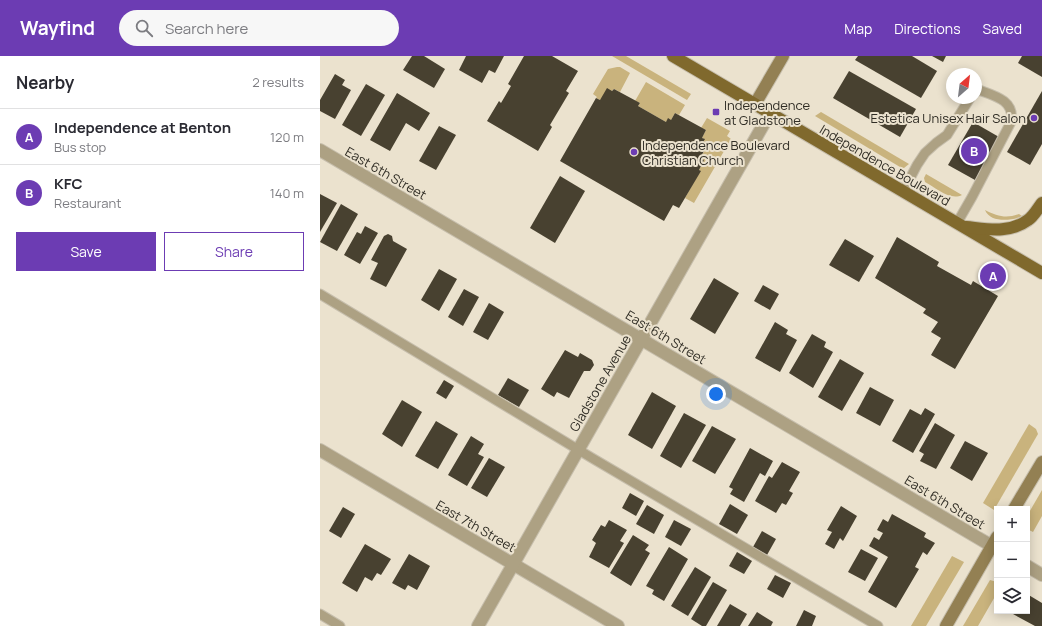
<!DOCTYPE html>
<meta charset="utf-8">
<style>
:root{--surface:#fff;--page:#f7f7f7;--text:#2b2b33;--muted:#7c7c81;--line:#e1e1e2;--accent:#6c3cb3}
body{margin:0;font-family:Manrope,sans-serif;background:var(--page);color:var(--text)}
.controls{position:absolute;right:12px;bottom:12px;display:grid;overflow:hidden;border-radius:0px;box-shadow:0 2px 10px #0003}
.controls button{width:36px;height:36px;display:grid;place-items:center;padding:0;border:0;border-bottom:1px solid var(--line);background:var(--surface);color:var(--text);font:20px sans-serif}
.compass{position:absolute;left:626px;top:12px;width:36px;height:36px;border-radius:50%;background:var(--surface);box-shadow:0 2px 10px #0003;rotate:28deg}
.you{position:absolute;left:396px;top:338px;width:14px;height:14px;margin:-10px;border:3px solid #fff;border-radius:50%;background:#1a73e8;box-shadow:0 0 0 6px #1a73e833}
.badge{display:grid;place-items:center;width:26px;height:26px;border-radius:50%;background:var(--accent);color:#fff;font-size:13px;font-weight:700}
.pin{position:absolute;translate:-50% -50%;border:2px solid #fff;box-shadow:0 1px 4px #0006}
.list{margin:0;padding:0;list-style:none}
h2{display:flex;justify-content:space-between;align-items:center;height:52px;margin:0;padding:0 16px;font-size:17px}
h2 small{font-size:13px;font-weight:400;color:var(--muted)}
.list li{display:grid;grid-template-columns:26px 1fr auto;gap:12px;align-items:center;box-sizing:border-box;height:56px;padding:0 16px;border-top:1px solid var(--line)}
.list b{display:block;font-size:15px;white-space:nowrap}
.list p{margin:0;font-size:13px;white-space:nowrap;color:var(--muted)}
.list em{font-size:13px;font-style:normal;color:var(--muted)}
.actions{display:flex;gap:8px;padding:12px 16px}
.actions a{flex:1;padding:9px 0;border:1px solid var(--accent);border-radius:0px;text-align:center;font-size:14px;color:var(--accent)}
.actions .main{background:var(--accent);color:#fff}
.icon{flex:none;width:22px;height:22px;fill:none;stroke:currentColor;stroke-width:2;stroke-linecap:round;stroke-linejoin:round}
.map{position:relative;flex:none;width:722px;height:570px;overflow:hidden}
header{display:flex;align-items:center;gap:24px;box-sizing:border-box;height:56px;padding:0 20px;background:var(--accent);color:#fff}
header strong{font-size:19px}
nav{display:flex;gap:22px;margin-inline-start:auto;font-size:14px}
.search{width:280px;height:36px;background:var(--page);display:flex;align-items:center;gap:10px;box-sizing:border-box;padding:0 14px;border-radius:22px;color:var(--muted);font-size:15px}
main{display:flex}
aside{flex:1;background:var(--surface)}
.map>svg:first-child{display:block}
.green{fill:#c9b37d}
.building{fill:#484130}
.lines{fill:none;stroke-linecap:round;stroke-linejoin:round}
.lane-casing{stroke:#c6beac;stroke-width:11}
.street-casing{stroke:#c6beac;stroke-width:14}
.secondary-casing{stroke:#c6beac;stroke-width:14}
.primary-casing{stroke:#c6beac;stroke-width:14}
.lane{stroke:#ada183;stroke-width:9}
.street{stroke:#ada183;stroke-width:12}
.secondary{stroke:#938053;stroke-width:12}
.primary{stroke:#80692d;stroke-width:12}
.poi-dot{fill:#6c3cb3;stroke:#ebe2ce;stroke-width:1.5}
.labels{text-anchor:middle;stroke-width:4;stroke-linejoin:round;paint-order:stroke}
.poi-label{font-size:13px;fill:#302d25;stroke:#ebe2ce;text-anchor:start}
.street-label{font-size:13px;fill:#302d25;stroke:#ebe2ce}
</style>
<header>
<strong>Wayfind</strong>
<div class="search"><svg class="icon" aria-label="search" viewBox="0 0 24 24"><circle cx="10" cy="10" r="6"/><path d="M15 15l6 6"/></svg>Search here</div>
<nav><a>Map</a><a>Directions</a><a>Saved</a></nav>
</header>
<main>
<aside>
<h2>Nearby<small>2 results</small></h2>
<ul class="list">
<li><span class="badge">A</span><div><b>Independence at Benton</b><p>Bus stop</p></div><em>120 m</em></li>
<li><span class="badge">B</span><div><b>KFC</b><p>Restaurant</p></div><em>140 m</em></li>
</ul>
<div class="actions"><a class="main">Save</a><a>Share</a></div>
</aside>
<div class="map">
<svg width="722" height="570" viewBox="0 0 722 570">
<rect width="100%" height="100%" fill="#ebe2ce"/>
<g class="green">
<polygon points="292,0 306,0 371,38 367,44"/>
<polygon points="297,11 300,11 310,17 300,36 294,33 280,44 276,42 277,41 273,38 288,13"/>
<polygon points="326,26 365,49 359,59 355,57 351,64 346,66 318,50 320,47 315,45"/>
<polygon points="501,56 589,108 584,112 580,111 495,60"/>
<polygon points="387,62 410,75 407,80 411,83 374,147 365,142 380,115 379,114 384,104 380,102 387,91 382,88 384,83 382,82 386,74 381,72"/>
<path d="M606,118L642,139C630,145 616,132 605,126L604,122Z"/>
<path d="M665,154C677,160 686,163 699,158L702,160C692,165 670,167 665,154Z"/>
<polygon points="709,368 716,373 718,378 674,454 663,447"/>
<polygon points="722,434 722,460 713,476 707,473 707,460"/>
<polygon points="632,500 644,506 606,570 591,570"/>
<polygon points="670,524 677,526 677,537 658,570 643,570"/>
</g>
<g class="building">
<polygon points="92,0 104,0 125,13 114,32 83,14"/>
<polygon points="146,0 184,0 175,17 169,14 162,27 139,14"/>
<polygon points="204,0 232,0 258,15 246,35 249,37 230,69 232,71 218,95 167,65 179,45 181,47 191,30 188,28"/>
<polygon points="538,0 592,0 617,15 601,42 535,4"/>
<polygon points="612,0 626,0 623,6"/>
<polygon points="702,0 722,0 722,21 698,7"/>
<polygon points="529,15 596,53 580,81 513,42"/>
<polygon points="15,18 25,24 22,29 31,34 15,63 0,55 0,44"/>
<polygon points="46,28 65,39 41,80 22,69"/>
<polygon points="287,32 292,35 294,33 320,47 318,50 346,66 348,62 351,64 355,57 386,74 382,82 385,83 382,88 387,90 380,102 384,104 379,114 381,115 359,152 353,149 344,165 240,105 276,42 280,44"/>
<polygon points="722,35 722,88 710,109 687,96"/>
<polygon points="77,37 110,57 99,75 86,67 70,95 50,84"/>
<polygon points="653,66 679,81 655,124 628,109"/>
<polygon points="119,70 136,79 116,114 99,105"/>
<polygon points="240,120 265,135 235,187 210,172"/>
<polygon points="0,138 17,147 0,176"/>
<polygon points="21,148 38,158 17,195 0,186"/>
<polygon points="45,170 58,177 40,208 24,199 37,176 41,178"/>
<polygon points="68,178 72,180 73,185 87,193 66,231 50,223 58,207 51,204 64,180"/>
<polygon points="577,181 619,206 617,210 651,229 653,225 678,240 635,313 611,299 621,282 611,276 618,266 603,257 606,253 555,222"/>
<polygon points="525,183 554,200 539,226 509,209"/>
<polygon points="119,213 137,223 119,255 101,244"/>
<polygon points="394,222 419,237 395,278 370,263"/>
<polygon points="443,229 459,238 450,254 434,245"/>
<polygon points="144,233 159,241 143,270 128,261"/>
<polygon points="169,247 184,256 168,284 153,276"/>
<polygon points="455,266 468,274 466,278 477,284 460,316 435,302"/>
<polygon points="492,278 506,286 504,291 513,296 493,332 469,317"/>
<polygon points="245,294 258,301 260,297 272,304 274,309 270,315 264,315 249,342 237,336 234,341 221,333"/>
<polygon points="520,303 544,317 522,355 498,341"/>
<polygon points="188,322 209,334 199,351 178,339"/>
<polygon points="124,324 134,330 126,343 116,337"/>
<polygon points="550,331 574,344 560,370 536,357"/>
<polygon points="332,336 356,350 332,393 308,379"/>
<polygon points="82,344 102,356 82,391 62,378"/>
<polygon points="605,352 615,358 593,397 572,385 590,353 601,359"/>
<polygon points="364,357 386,369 361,412 340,400"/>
<polygon points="116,365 138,378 118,413 95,400"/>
<polygon points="615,367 635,379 616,413 600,405 604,398 599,395"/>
<polygon points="392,370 416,383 395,418 372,405"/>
<polygon points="151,380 164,388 158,398 164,401 147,430 128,419"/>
<polygon points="645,385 668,397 652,425 630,412"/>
<polygon points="430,392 453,405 445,420 440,417 424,446 410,438 413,433 409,431"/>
<polygon points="169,402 185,411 167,441 151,432"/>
<polygon points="462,406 480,416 469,435 473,437 466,449 462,447 456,457 435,445 449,420 452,422"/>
<polygon points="310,437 324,445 316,460 302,452"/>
<polygon points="410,448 428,459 417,478 399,468"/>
<polygon points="327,449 344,459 334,478 316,468"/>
<polygon points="521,450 537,460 523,485 520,482 514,493 505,488 512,476 507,474"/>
<polygon points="23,451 35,458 21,482 9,475"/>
<polygon points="572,458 606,477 604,481 615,487 607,499 603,496 595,511 599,513 576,552 548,536 568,501 549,490 554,481 559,484 563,477 557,474 563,463 568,466"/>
<polygon points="289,464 307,474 300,485 304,487 289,512 269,501 276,487 272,484 281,469 285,471"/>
<polygon points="354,464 371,473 361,490 345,481"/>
<polygon points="442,475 456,483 447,499 433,491"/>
<polygon points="313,479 329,489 325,494 330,497 311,530 290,517"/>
<polygon points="45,488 71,503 61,519 57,517 52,525 45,521 37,536 22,527"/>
<polygon points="349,491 368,503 344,545 332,538 334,534 326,530"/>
<polygon points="541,493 558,502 545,525 528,516"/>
<polygon points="417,496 432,505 424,518 409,510"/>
<polygon points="89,498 110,510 97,534 88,529 85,534 72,527"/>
<polygon points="375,511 391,521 368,560 351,550"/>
<polygon points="455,519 471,527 463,542 447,533"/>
<polygon points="393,526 407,534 386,570 382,570 371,563"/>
<polygon points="707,538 722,547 722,570 715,570 693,558 695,555 707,555"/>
<polygon points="410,548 427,558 420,570 397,570"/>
<polygon points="484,554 496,560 492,570 476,570"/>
<polygon points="437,556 453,566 451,570 428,570"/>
</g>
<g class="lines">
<g class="lane-casing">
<g id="lane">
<polyline points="583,136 597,109 605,97 616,87 627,79 650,42"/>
<path d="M637,167L652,141L691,66C695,45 676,40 659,34L656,36"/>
<polyline points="0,238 272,402 558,570"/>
<polyline points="0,558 20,570"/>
</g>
</g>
<g class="street-casing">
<g id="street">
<polyline points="0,94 677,493"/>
<polyline points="0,394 298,570"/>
<polyline points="707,510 722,519"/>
<polyline points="158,570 450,57"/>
</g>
</g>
<g class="secondary-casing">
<g id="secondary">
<polyline points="435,48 463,0"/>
<polyline points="694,453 722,406"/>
<polyline points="626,570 677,481"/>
</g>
</g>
<g class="primary-casing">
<g id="primary">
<polyline points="353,0 722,217"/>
<path d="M646,171C667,173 689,178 708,164C714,160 718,152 722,147"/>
</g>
</g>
<use href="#lane" class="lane"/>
<use href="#street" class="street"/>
<use href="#secondary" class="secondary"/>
<use href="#primary" class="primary"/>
</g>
<g class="poi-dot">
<rect x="392" y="52" width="8" height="8" rx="2"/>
<circle cx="714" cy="62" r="4"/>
<circle cx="314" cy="96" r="4"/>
</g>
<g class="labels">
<g class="poi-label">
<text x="404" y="54">Independence<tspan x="404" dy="15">at Gladstone</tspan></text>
<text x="706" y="67" text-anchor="end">Estetica Unisex Hair Salon</text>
<text x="322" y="94">Independence Boulevard<tspan x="322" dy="15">Christian Church</tspan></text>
</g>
<g class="street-label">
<text transform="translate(565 109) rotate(30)" y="5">Independence Boulevard</text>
<text transform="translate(66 117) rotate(30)" y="5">East 6th Street</text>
<text transform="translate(346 281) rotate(31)" y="5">East 6th Street</text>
<text transform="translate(280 327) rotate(-60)" y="5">Gladstone Avenue</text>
<text transform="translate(625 446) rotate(31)" y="5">East 6th Street</text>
<text transform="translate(156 470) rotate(30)" y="5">East 7th Street</text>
</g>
</g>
</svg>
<div class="controls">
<button>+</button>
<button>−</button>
<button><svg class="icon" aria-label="layers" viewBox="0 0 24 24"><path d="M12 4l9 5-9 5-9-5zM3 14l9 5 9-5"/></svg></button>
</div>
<svg class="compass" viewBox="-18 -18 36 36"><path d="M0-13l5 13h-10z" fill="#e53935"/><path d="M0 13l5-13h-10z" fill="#7c7c81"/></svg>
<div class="you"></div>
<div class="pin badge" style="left:673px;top:220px">A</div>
<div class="pin badge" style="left:654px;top:95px">B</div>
</div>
</main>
